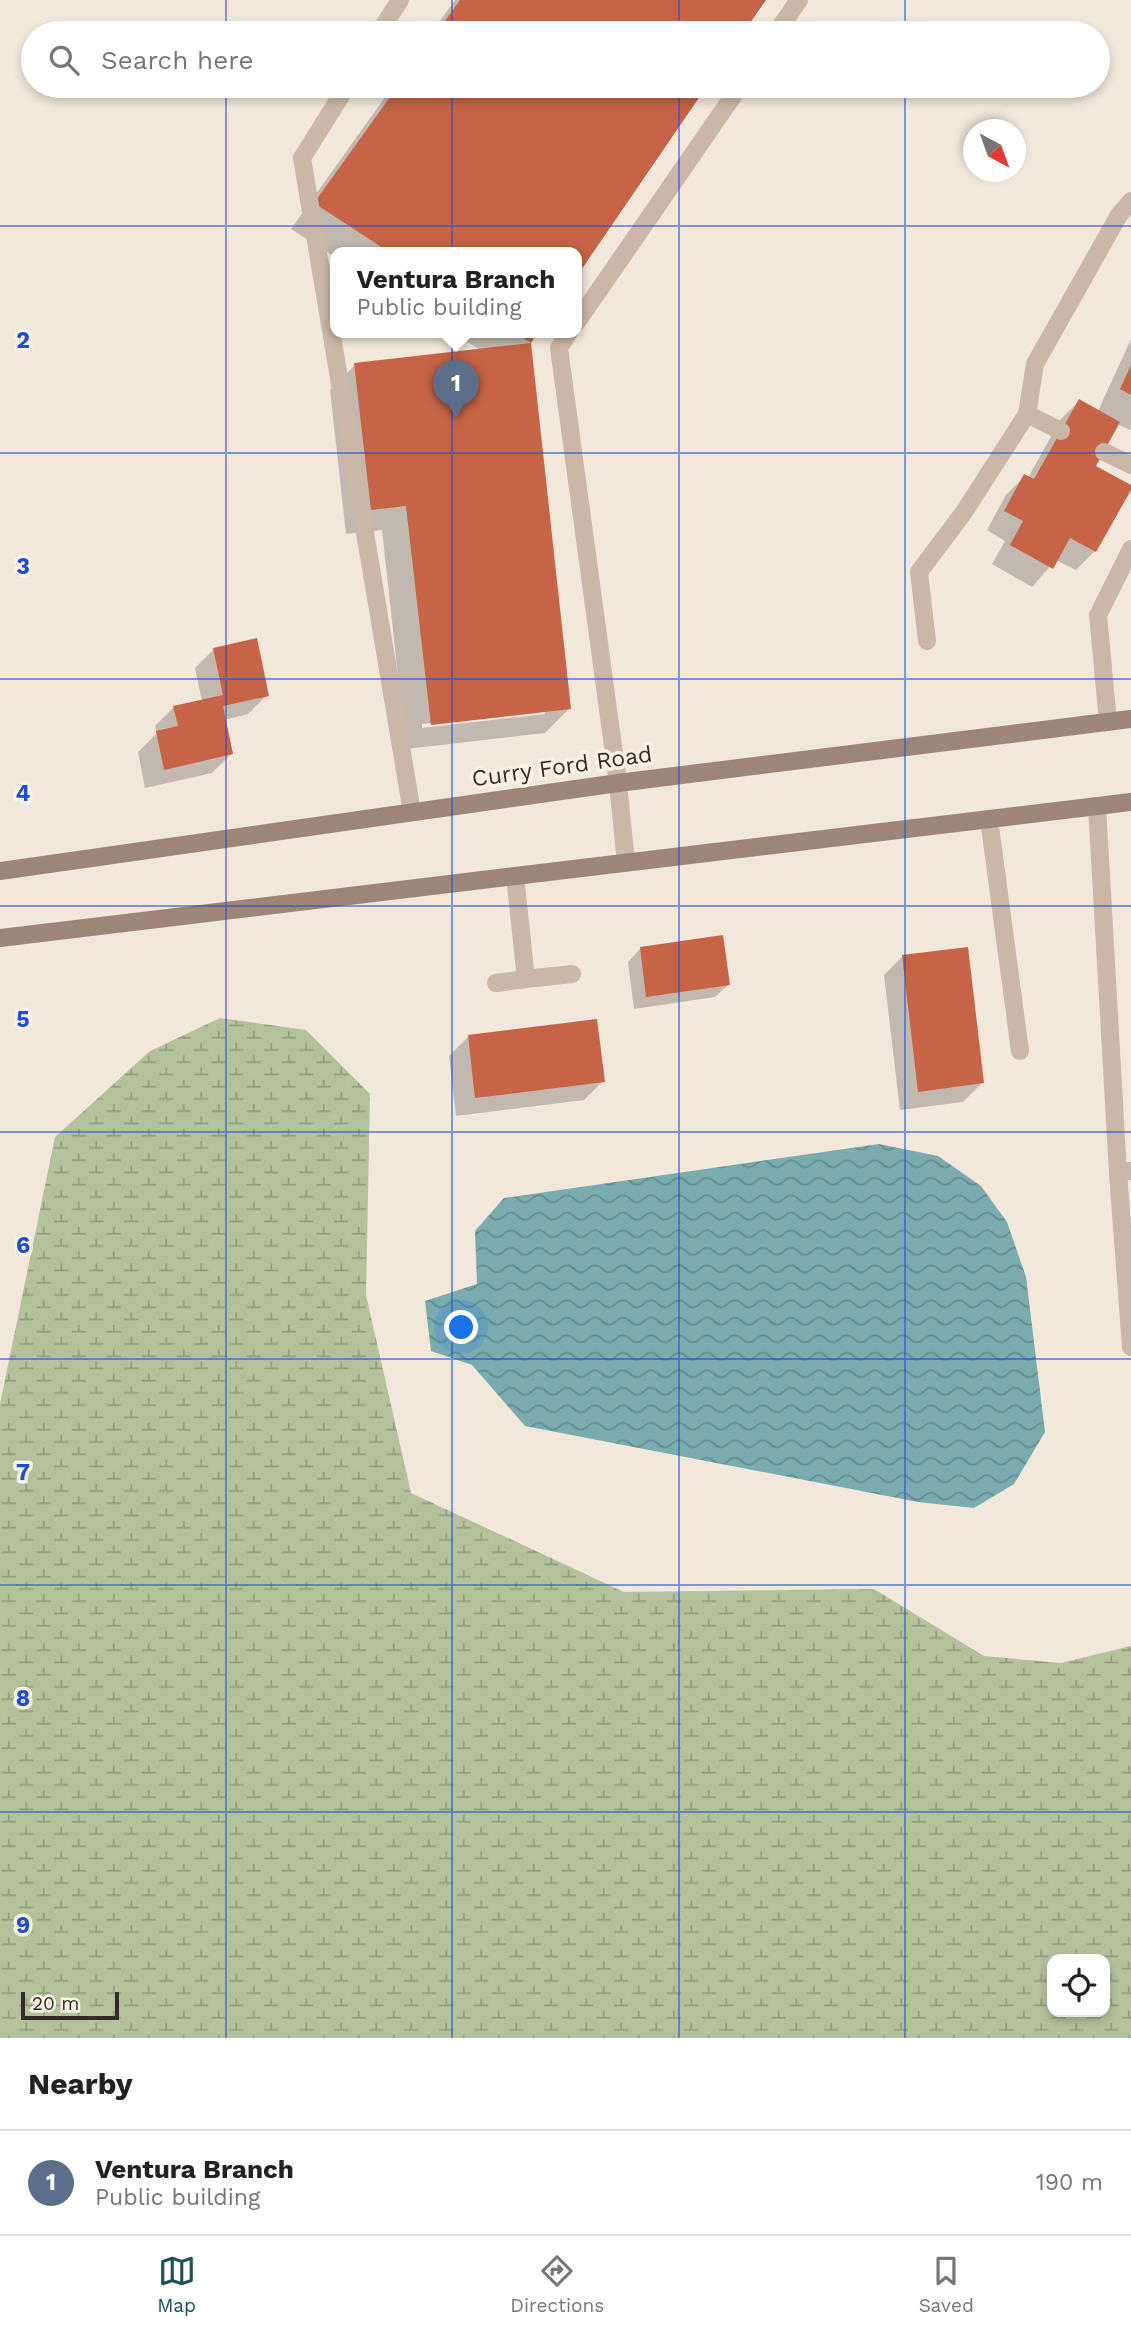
<!DOCTYPE html>
<style>
:root{--surface:#fff;--page:#f2f2f2;--text:#222;--muted:#767676;--line:#e0e0e0;--accent:#1d5358}
body{margin:0;font-family:"Work Sans",sans-serif;background:var(--page);color:var(--text)}
.controls{position:absolute;right:21px;bottom:21px;display:grid;overflow:hidden;border-radius:14px;box-shadow:0 4px 10px #0003}
.controls button{width:63px;height:63px;display:grid;place-items:center;padding:0;border:0;border-bottom:2px solid var(--line);background:var(--surface);color:var(--text);font:35px sans-serif}
.compass{position:absolute;left:963px;top:119px;width:63px;height:63px;border-radius:50%;background:var(--surface);box-shadow:0 4px 10px #0003;rotate:139deg}
.scale{position:absolute;left:21px;bottom:18px;width:98px;box-sizing:border-box;padding-left:7px;border:4px solid #362c27;border-top:0;font-size:19px;line-height:24px;white-space:nowrap;color:#362c27;-webkit-text-stroke:5px #f9f1e7;paint-order:stroke}
.you{position:absolute;left:462px;top:1328px;width:24px;height:24px;margin:-18px;border:5px solid #fff;border-radius:50%;background:#1a73e8;box-shadow:0 0 0 10px #1a73e833}
.badge{display:grid;place-items:center;width:46px;height:46px;border-radius:50%;background:var(--accent);color:#fff;font-size:23px;font-weight:700}
.pin{position:absolute;translate:-50% -58px;filter:drop-shadow(0 2px 4px #0008)}
.pin::after{content:'';position:absolute;top:37px;width:24px;height:21px;background:inherit;clip-path:polygon(0 0,100% 0,50% 100%)}
.popup{position:absolute;left:330px;top:247px;width:252px;height:91px;box-sizing:border-box;display:grid;place-content:center;border-radius:14px;background:var(--surface);filter:drop-shadow(0 2px 5px #0005);font-size:23px;white-space:nowrap;color:var(--muted)}
.popup b{font-size:26px;color:var(--text)}
.popup::after{content:'';position:absolute;left:50%;top:100%;margin-left:-14px;border:14px solid transparent;border-top-color:var(--surface)}
.list{margin:0;padding:0;list-style:none}
h2{display:flex;justify-content:space-between;align-items:center;height:91px;margin:0;padding:0 28px;font-size:30px}
h2 small{font-size:23px;font-weight:400;color:var(--muted)}
.list li{display:grid;grid-template-columns:46px 1fr auto;gap:21px;align-items:center;box-sizing:border-box;height:105px;padding:0 28px;border-top:2px solid var(--line)}
.list b{display:block;font-size:26px;white-space:nowrap}
.list p{margin:0;font-size:23px;white-space:nowrap;color:var(--muted)}
.list em{font-size:23px;font-style:normal;color:var(--muted)}
.icon{flex:none;width:38px;height:38px;fill:none;stroke:currentColor;stroke-width:2;stroke-linecap:round;stroke-linejoin:round}
.map{position:relative;flex:none;width:1131px;height:2038px;overflow:hidden}
.search{position:absolute;background:var(--surface);box-shadow:0 4px 10px #0003;left:21px;right:21px;top:21px;height:77px;display:flex;align-items:center;gap:18px;box-sizing:border-box;padding:0 24px;border-radius:38px;color:var(--muted);font-size:26px}
.sheet{height:196px;background:var(--surface)}
nav{display:flex;justify-content:space-around;align-items:center;box-sizing:border-box;height:98px;border-top:2px solid var(--line);background:var(--surface);font-size:19px;color:var(--muted)}
nav a{display:grid;justify-items:center;gap:4px}
nav .on{color:var(--accent)}
.map>svg:first-child{display:block}
.wetland{fill:url(#wetland-marsh);fill-rule:evenodd}
.water{fill:url(#water-waves)}
.shadow{fill:#0003;fill-rule:evenodd}
.building{fill:#c66445}
.lines{fill:none;stroke-linecap:round;stroke-linejoin:round}
.lane{stroke:#cab7a7;stroke-width:18}
.street{stroke:#cab7a7;stroke-width:18}
.secondary{stroke:#9d8678;stroke-width:18}
.grid{fill:none;stroke:#1d4ed8;stroke-width:2;stroke-opacity:0.55}
.labels{text-anchor:middle;stroke-width:7;stroke-linejoin:round;paint-order:stroke}
.street-label{font-size:23px;fill:#362c27;stroke:#f9f1e7}
.grid-label{font-size:23px;text-anchor:middle;font-weight:bold;fill:#1d4ed8;stroke:#f9f1e7;stroke-width:7;stroke-linejoin:round;paint-order:stroke}
</style>
<div class="map">
<svg width="1131" height="2038" viewBox="0 0 1131 2038">
<defs>
<pattern id="wetland-marsh" width="20" height="14" patternUnits="userSpaceOnUse" patternTransform="scale(1.75)"><rect width="20" height="14" fill="#b4c19b"/><path d="M1 5h8M5 5V1M11 12h8M15 12V8" fill="none" stroke="#939d7e"/></pattern>
<pattern id="water-waves" width="16" height="10" patternUnits="userSpaceOnUse" patternTransform="scale(1.75)"><rect width="16" height="10" fill="#7aacaf"/><path d="M0 5q4-4 8 0t8 0" fill="none" stroke="#658c8e"/></pattern>
</defs>
<rect width="100%" height="100%" fill="#f2e7db"/>
<path class="wetland" d="M220,1018L306,1030L370,1094L366,1295L411,1493L624,1592L874,1589L984,1656L1061,1663L1131,1646V2038H0V1404L55,1137L150,1051ZM1052,1959H1105V2012H1052Z"/>
<polygon class="water" points="879,1144 938,1156 981,1186 1007,1222 1026,1277 1045,1432 1014,1484 974,1508 918,1502 525,1426 472,1365 431,1351 425,1301 477,1284 475,1231 504,1198"/>
<g class="shadow">
<polygon points="455,0 764,0 741,33 431,33"/>
<polygon points="393,86 705,86 577,272 577,252 335,252 335,257 291,229"/>
<path d="M452,332H536L529,342L570,708L545,733L406,749L382,530L346,534L330,390L355,365L480,350ZM545,710V714L422,728V724Z"/>
<polygon points="1131,339 1131,430 1117,424 1093,467 1131,487 1095,551 1076,570 1056,560 1032,587 992,564 1005,541 987,530 1006,495 1025,476 1028,478 1060,420 1079,401 1098,411"/>
<polygon points="214,649 267,695 248,714 224,720 231,754 212,773 145,788 138,752 157,733 155,726 174,707 202,701 195,668"/>
<polygon points="640,949 728,985 715,997 634,1009 628,962"/>
<polygon points="903,956 982,1083 963,1102 900,1110 884,975"/>
<polygon points="468,1037 603,1081 584,1100 456,1116 449,1056"/>
</g>
<g class="building">
<polygon points="460,0 766,0 743,33 436,33"/>
<polygon points="398,86 707,86 577,276 577,252 389,252 314,203"/>
<polygon points="514,332 538,332 531,343"/>
<polygon points="531,343 571,709 431,725 406,506 371,510 354,363"/>
<polygon points="1131,365 1131,395 1120,389"/>
<polygon points="1079,399 1120,422 1096,466 1131,485 1131,490 1096,552 1070,538 1053,569 1010,545 1023,521 1004,511 1024,474 1034,479"/>
<polygon points="257,638 269,696 223,706 233,754 164,770 156,731 178,726 173,706 223,695 213,648"/>
<polygon points="723,935 730,985 646,997 640,947"/>
<polygon points="968,947 984,1083 918,1092 902,955"/>
<polygon points="597,1019 605,1082 475,1098 468,1035"/>
</g>
<g class="lines">
<g class="lane">
<polyline points="379,33 400,0"/>
<polyline points="776,33 799,0"/>
<polyline points="347,86 302,158 412,812"/>
<polyline points="577,322 740,86"/>
<polyline points="569,332 559,348 618,783"/>
<polyline points="1027,414 1061,431"/>
<polyline points="1104,452 1131,465"/>
<polyline points="927,641 919,572 964,512 1027,414 1035,364 1119,215 1131,201"/>
<polyline points="1108,722 1098,615 1131,549"/>
<polyline points="1097,806 1118,1173 1131,1171"/>
<polyline points="989,819 1020,1051"/>
<polyline points="515,876 526,979 572,974"/>
<polyline points="496,983 526,979"/>
<polyline points="1118,1173 1131,1347"/>
</g>
<polyline class="street" points="618,783 626,863"/>
<g class="secondary">
<polyline points="0,871 618,783 1131,719"/>
<polyline points="0,938 1131,802"/>
</g>
</g>
<path class="grid" d="M226,0V33M452,0V33M679,0V33M905,0V33M226,86V2038M452,86V2038M679,86V2038M905,86V2038M0,226H1131M0,453H1131M0,679H1131M0,906H1131M0,1132H1131M0,1359H1131M0,1585H1131M0,1812H1131"/>
<g class="labels">
<g class="street-label">
<text transform="translate(562 766) rotate(-8)" y="8">Curry Ford Road</text>
</g>
</g>
<g class="grid-label">
<text x="23" y="348">2</text>
<text x="23" y="574">3</text>
<text x="23" y="801">4</text>
<text x="23" y="1027">5</text>
<text x="23" y="1253">6</text>
<text x="23" y="1480">7</text>
<text x="23" y="1706">8</text>
<text x="23" y="1933">9</text>
</g>
</svg>
<div class="controls">
<button><svg class="icon" aria-label="locate" viewBox="0 0 24 24"><circle cx="12" cy="12" r="6"/><path d="M12 2v4M12 18v4M2 12h4M18 12h4"/></svg></button>
</div>
<svg class="compass" viewBox="-18 -18 36 36"><path d="M0-13l5 13h-10z" fill="#e53935"/><path d="M0 13l5-13h-10z" fill="#767676"/></svg>
<div class="scale">20 m</div>
<div class="you"></div>
<div class="pin badge" style="left:456px;top:418px;background:#5c6f8a">1</div>
<div class="popup"><b>Ventura Branch</b>Public building</div>
<div class="search"><svg class="icon" aria-label="search" viewBox="0 0 24 24"><circle cx="10" cy="10" r="6"/><path d="M15 15l6 6"/></svg>Search here</div>
</div>
<section class="sheet">
<h2>Nearby<small></small></h2>
<ul class="list">
<li><span class="badge" style="background:#5c6f8a">1</span><div><b>Ventura Branch</b><p>Public building</p></div><em>190 m</em></li>
</ul>
</section>
<nav>
<a class="on"><svg class="icon" aria-label="map" viewBox="0 0 24 24"><path d="M3 6l6-2 6 2 6-2v14l-6 2-6-2-6 2zM9 4v14M15 6v14"/></svg>Map</a>
<a><svg class="icon" aria-label="directions" viewBox="0 0 24 24"><path d="M12 3l9 9-9 9-9-9zM9 14v-3h6M13 9l2 2-2 2"/></svg>Directions</a>
<a><svg class="icon" aria-label="saved" viewBox="0 0 24 24"><path d="M7 4h10v16l-5-4-5 4z"/></svg>Saved</a>
</nav>
